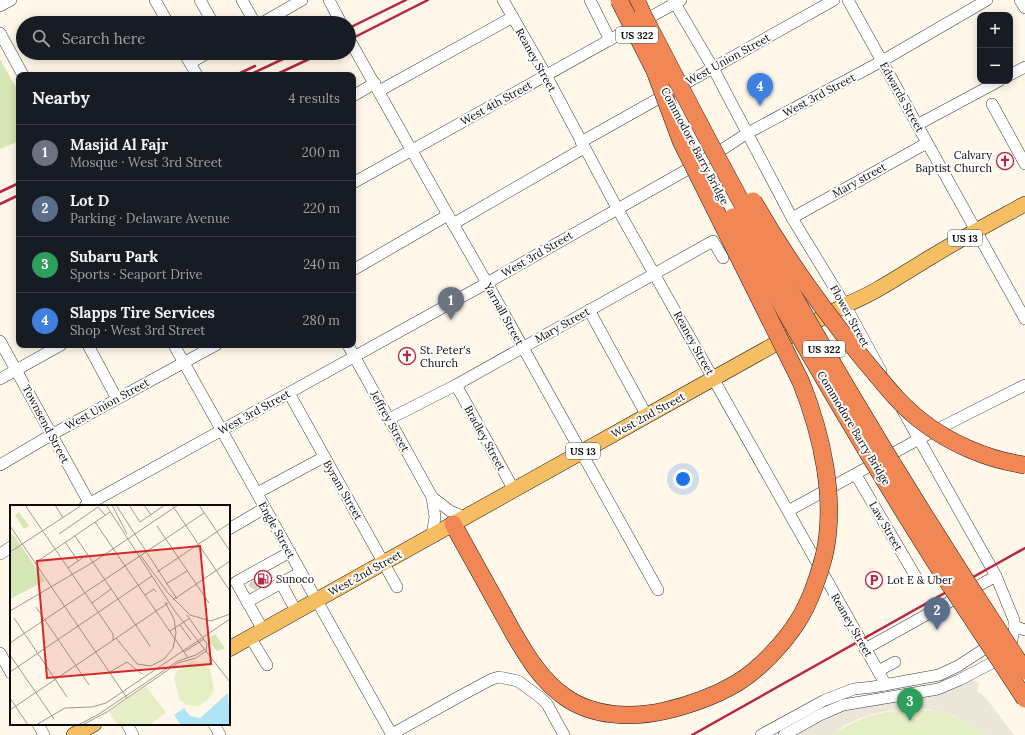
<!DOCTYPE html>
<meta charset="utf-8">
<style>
:root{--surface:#171b24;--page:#20242c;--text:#f1f3f6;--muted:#9ea1a6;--line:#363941;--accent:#1a73e8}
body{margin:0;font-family:Lora,serif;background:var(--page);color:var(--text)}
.controls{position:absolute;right:12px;top:12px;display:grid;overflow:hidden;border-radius:8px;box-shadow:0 2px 10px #0003}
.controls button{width:36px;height:36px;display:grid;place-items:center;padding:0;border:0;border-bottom:1px solid var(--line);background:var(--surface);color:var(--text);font:20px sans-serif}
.you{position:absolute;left:683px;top:479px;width:14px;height:14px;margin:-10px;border:3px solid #fff;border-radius:50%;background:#1a73e8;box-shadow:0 0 0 6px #1a73e833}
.badge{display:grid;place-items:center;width:26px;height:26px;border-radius:50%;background:var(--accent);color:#fff;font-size:13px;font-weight:700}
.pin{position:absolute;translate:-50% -33px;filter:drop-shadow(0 1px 2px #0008)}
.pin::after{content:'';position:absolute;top:21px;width:14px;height:12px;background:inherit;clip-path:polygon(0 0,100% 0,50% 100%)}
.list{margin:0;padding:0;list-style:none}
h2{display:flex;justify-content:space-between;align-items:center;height:52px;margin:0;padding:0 16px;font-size:17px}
h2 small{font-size:13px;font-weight:400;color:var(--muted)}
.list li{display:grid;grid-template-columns:26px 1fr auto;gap:12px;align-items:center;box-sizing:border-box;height:56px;padding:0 16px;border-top:1px solid var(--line)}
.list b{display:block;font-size:15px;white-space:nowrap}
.list p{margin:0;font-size:13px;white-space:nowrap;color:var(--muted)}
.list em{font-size:13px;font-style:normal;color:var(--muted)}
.icon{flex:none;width:22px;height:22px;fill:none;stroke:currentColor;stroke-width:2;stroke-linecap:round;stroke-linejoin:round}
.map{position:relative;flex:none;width:1025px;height:735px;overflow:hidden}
.search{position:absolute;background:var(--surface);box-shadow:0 2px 10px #0003;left:16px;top:16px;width:340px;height:44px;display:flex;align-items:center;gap:10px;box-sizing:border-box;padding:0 14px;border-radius:22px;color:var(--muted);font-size:15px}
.panel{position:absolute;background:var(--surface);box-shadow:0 2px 10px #0003;left:16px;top:72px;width:340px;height:276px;border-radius:8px}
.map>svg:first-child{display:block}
.green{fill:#d5e7b4}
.pitch{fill:#e6eec6}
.plaza{fill:#ece5da}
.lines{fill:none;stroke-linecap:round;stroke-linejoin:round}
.minor-tunnel{stroke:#dad4c8;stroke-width:11;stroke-dasharray:11 5.5;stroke-linecap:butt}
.minor-casing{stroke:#3e3e3e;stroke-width:12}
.major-casing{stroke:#1c1c1c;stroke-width:16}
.highway-casing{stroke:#1c1c1c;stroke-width:18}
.minor{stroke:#fff;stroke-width:11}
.major{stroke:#f6be62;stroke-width:15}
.highway{stroke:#f18754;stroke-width:17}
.rail{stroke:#b72741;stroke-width:2.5}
.highway-bridge-casing{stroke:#1c1c1c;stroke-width:18;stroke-linecap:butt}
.highway-bridge{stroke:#f18754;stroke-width:17}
.labels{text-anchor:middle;stroke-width:4;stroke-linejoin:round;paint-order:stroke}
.shield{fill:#fff;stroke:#545454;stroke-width:1}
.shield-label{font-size:10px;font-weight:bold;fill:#0b0b0b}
.street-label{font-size:11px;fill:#0b0b0b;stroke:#fff}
.poi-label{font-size:11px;fill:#0b0b0b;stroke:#fff;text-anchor:start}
.inset-road{fill:none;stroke:#9d9990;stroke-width:1}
.view{fill:#d62828;fill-opacity:0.15;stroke:#d62828;stroke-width:2}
.inset-edge{fill:none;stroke:#0b0b0b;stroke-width:2}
</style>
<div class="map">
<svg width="1025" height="735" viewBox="0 0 1025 735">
<rect width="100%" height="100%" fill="#fff7e9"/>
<polygon class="green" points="0,59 19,93 19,141 0,149"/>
<path class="pitch" d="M914,709C942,710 966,718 987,735H832C857,717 884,710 914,709Z"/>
<polygon class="plaza" points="970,679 979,683 977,691 986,698 1014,735 987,735 969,723 955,716 928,709 915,709 893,710 877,713 858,719 843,726 832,735 796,735 842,711"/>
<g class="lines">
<g class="minor-tunnel">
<polyline points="262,574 271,581"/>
<polyline points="251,581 259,586"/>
</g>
<g class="minor-casing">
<g id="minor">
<polyline points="155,0 168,23"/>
<polyline points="200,0 213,23"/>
<polyline points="242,0 255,23"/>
<polyline points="329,0 341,23"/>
<polyline points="503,0 546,75 617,208 886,685"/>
<polyline points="590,0 610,40"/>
<polyline points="673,0 713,68 792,218 845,305 881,371"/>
<polyline points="848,0 1025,319"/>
<polyline points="1020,0 1025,8"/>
<polyline points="0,6 11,0"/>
<polyline points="262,23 302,0"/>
<polyline points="0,33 23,75"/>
<polyline points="349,39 448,215 487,283 658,590"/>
<polyline points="184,53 197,75"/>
<polyline points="190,63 208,53"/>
<polyline points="1010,75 1025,67"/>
<polyline points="379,91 513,17"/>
<polyline points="353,96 375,83"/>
<polyline points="992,104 1025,164"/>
<polyline points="917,125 999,81"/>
<polyline points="581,142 834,0"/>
<polyline points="353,183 681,0"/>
<polyline points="792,218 927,143"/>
<polyline points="453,224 584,148"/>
<polyline points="353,270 448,215"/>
<polyline points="589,310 647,416"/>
<polyline points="0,341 91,506"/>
<polyline points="88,345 117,399"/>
<polyline points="174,345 392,735"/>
<polyline points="348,345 432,497 450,511 465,517"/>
<polyline points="0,379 61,345"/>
<polyline points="456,385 514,490"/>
<polyline points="289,393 397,587"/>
<polyline points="389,419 456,385 713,241 723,258"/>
<polyline points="0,465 51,435 216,345"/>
<polyline points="856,475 916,577"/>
<polyline points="257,493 324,457"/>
<polyline points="85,506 487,283 720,151 746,134 882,61 987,0"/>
<polyline points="788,511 930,433 1025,385"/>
<polyline points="229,529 265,508"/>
<polyline points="432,535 435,517 432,497"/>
<polyline points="0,554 11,547"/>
<polyline points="281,583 296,611"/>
<polyline points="247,602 301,572"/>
<polyline points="1014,626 1025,630"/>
<polyline points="263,630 236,582 290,552"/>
<polyline points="250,637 267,665"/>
<polyline points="865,649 996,576"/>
<polyline points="0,653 11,673"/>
<polyline points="878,671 895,662"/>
<polyline points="38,724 44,735"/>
<polyline points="127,724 133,735"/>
<polyline points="214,724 220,735"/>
<polyline points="392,734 462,695 492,679 499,677 518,681 541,698 547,704 564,735"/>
<polyline points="761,735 825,700 854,689 873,687 939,675 958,666 995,642"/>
<polyline points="784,735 820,715 843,705 938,689 959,680 990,664 1004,652 1011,644 1014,630 1014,620 996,576 902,409"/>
</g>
</g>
<g class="major-casing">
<g id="major">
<path d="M229,649L845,305C876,293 902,274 931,257C962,238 994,221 1025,204"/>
<polyline points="74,735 94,724"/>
</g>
</g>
<g class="highway-casing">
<g id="highway">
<polyline points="636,0 643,15"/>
<polyline points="453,524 514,634"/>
</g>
</g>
<use href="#minor" class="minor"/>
<use href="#major" class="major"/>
<use href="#highway" class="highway"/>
<g class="rail">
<polyline points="349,28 406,0"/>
<polyline points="349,40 428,0"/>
<polyline points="236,75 255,66"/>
<polyline points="249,75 296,53"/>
<polyline points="275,75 322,53"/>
<polyline points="0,192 19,183"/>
<polyline points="0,204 19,195"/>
<polyline points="692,735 1025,548"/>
</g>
<g class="highway-bridge-casing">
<g id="highway-bridge">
<polyline points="619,0 660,81"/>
<path d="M643,15C678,83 713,151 750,218C835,373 927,524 1025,671"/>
<path d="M753,201C785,257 823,310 864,360C882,381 898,403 920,420C949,443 988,460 1025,465"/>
<path d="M733,217C797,335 865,451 937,565C966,610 996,654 1025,699"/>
<path d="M514,634C528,658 542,681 565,697C593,717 632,718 664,711C690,705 715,696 737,683C760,669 784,643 798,621C809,604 819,576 824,556C837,500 822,435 801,382L681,141L655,71"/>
</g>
</g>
<use href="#highway-bridge" class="highway-bridge"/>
</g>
<defs>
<g id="church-ring" transform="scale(0.9)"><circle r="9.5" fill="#fff" stroke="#b72741" stroke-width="1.5"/><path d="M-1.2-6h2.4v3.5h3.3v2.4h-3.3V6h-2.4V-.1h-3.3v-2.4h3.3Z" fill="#b72741"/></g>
<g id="fuel-ring" transform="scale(0.9)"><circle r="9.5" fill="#fff" stroke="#b72741" stroke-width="1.5"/><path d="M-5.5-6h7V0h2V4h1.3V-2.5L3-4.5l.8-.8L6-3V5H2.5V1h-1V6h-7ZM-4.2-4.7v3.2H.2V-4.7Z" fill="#b72741"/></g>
<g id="parking-ring" transform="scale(0.9)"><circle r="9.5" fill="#fff" stroke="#b72741" stroke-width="1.5"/><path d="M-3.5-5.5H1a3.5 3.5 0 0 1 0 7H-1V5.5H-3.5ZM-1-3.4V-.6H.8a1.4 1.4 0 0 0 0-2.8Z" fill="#b72741"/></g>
</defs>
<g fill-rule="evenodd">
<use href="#church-ring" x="1005" y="161"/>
<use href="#church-ring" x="407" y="356"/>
<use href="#fuel-ring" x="263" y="579"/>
<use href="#parking-ring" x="874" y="580"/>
</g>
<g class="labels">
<g class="shield">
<rect x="616" y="27" width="42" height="16" rx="3"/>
<rect x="948" y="230" width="34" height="16" rx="3"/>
<rect x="803" y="341" width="42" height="16" rx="3"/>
<rect x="566" y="443" width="34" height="16" rx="3"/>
</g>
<g class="shield-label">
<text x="637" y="39">US 322</text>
<text x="965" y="242">US 13</text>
<text x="824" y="353">US 322</text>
<text x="583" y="455">US 13</text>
</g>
<g class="street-label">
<text transform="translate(728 59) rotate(-29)" y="4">West Union Street</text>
<text transform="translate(536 60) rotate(61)" y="4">Reaney Street</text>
<text transform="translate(819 95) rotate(-28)" y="4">West 3rd Street</text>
<text transform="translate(902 97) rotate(61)" y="4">Edwards Street</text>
<text transform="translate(496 103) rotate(-29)" y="4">West 4th Street</text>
<text transform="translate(695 146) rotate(62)" y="4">Commodore Barry Bridge</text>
<text transform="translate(859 180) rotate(-29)" y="4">Mary street</text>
<text transform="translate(537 254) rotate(-30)" y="4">West 3rd Street</text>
<text transform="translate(504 314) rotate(61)" y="4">Yarnall Street</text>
<text transform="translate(850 316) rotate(61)" y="4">Flower Street</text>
<text transform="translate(562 325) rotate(-29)" y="4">Mary Street</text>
<text transform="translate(694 343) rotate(61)" y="4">Reaney Street</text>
<text transform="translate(107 404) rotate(-29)" y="4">West Union Street</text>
<text transform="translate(254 412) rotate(-29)" y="4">West 3rd Street</text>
<text transform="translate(648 415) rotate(-29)" y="4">West 2nd Street</text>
<text transform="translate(390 421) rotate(61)" y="4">Jeffrey Street</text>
<text transform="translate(46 424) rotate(62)" y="4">Townsend Street</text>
<text transform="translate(854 428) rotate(59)" y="4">Commodore Barry Bridge</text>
<text transform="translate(485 438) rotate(61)" y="4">Bradley Street</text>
<text transform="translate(343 490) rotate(60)" y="4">Byram Street</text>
<text transform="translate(886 526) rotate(60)" y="4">Law Street</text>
<text transform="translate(277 530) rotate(61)" y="4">Engle Street</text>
<text transform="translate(365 573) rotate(-29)" y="4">West 2nd Street</text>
<text transform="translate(852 625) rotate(60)" y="4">Reaney Street</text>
</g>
<g class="poi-label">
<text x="992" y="159" text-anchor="end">Calvary<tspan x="992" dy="13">Baptist Church</tspan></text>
<text x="420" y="354">St. Peter's<tspan x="420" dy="13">Church</tspan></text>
<text x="276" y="583">Sunoco</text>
<text x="887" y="584">Lot E &amp; Uber</text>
</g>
</g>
<g transform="translate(10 505)">
<rect width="220" height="220" fill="#fff7e9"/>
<path d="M9,7L19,21L14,24L5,10ZM3,29L35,76L0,94V31ZM205,129L215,143L214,144L207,146L197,135Z" fill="#d5e7b4"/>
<path d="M183,156L192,158L200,164L204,185L198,195L188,201L177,200L169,194L164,172L172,160ZM136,181L156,208L139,220H108L99,207Z" fill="#e6eec6"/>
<path d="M218,188L220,220H171L164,210L174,203L180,211L190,213Z" fill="#afe4f4"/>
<path class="inset-road" d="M15,0L103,129V135M45,0L53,13M96,0L164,105L220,177M102,0L117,29M106,0L167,94M119,0L130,17L155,0M134,0L141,10M162,0L220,86M189,0L220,46M85,17L178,153M0,21L117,193M147,21L199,98M49,29L88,2L95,10M65,31L140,141M55,37L68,56M0,47L72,0M131,51L158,88L180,110L201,116L220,109M25,58L100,7M58,63L78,49M147,67L220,18M156,79L177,66M135,90L144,84L146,87M163,95L220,56M82,98L101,84M26,102L79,180M0,106L85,56L168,0M4,113L57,192M170,120L181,135M160,126L180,113M106,133L127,159L141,161L154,154L163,143L166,128L164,114L155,97M0,138L194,8M174,147L194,134M0,150L44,214M0,167L142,71M100,167L117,157L132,169M0,193L18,220M0,205L158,98M26,220L55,203L82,202L96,198L220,114M68,220L89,209L168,156L186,150L195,144M72,220L97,207L168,158L186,153L196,146L197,139L177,110"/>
<path class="view" d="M190,41L201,159L37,173L27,56Z"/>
<rect width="220" height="220" class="inset-edge"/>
</g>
</svg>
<div class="controls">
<button>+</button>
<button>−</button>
</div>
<div class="you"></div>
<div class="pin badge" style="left:451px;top:320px;background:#6b7280">1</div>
<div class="pin badge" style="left:937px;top:630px;background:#5c6f8a">2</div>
<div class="pin badge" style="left:910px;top:721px;background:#2e9e5b">3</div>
<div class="pin badge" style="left:760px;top:106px;background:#3f7fe0">4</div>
<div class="search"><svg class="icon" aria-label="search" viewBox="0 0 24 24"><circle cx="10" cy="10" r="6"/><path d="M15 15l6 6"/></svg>Search here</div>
<section class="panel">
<h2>Nearby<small>4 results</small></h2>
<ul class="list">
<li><span class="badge" style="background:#6b7280">1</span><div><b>Masjid Al Fajr</b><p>Mosque · West 3rd Street</p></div><em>200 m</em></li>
<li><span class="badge" style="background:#5c6f8a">2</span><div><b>Lot D</b><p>Parking · Delaware Avenue</p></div><em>220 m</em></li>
<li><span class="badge" style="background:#2e9e5b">3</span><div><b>Subaru Park</b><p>Sports · Seaport Drive</p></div><em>240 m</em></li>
<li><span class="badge" style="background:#3f7fe0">4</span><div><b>Slapps Tire Services</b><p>Shop · West 3rd Street</p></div><em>280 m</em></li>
</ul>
</section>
</div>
